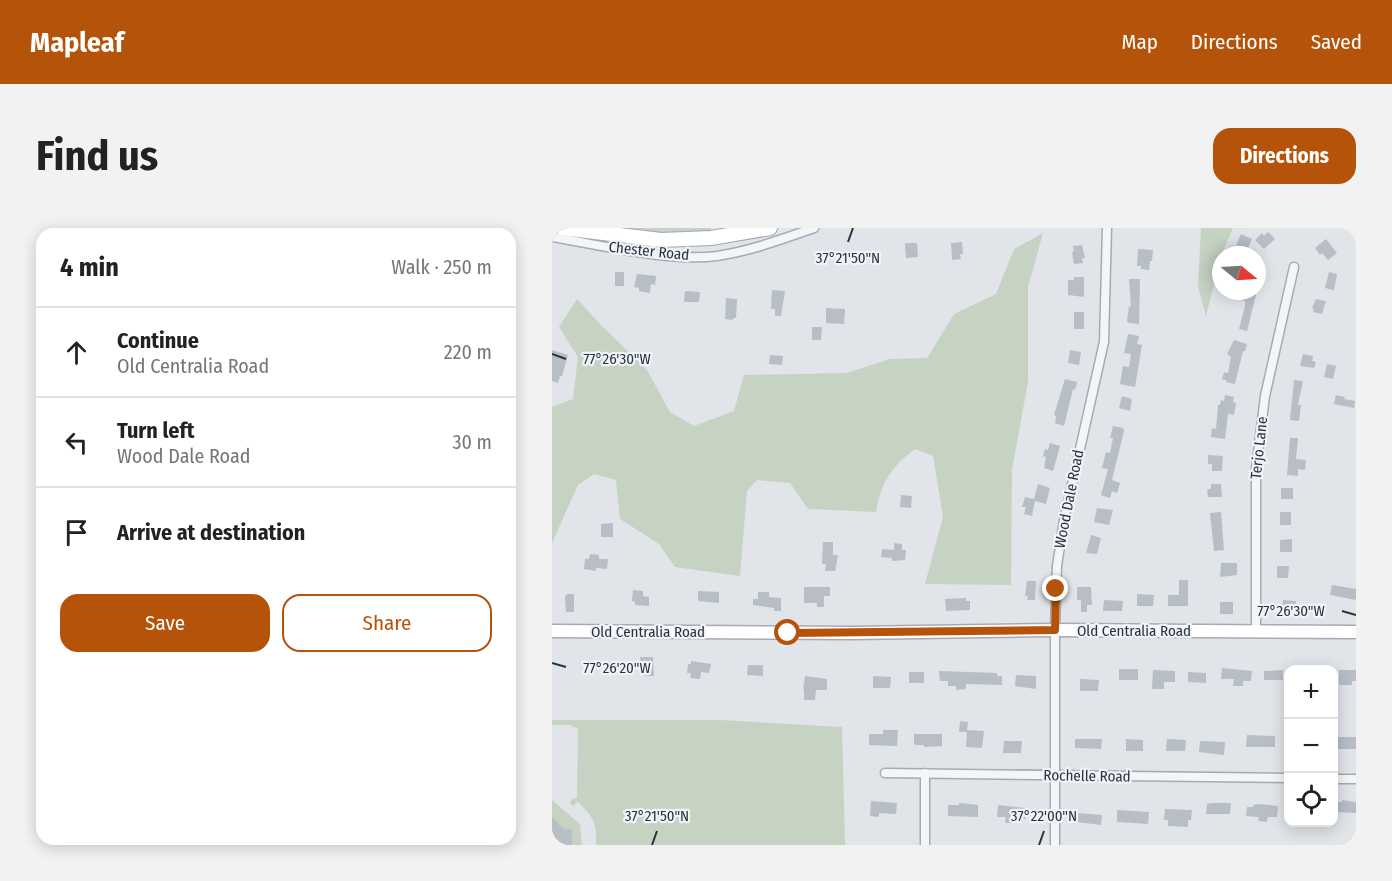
<!DOCTYPE html>
<meta charset="utf-8">
<style>
:root{--surface:#fff;--page:#f2f2f2;--text:#222;--muted:#767676;--line:#e0e0e0;--accent:#b45309}
body{margin:0;font-family:"Fira Sans Condensed",sans-serif;background:var(--page);color:var(--text)}
.controls{position:absolute;right:18px;bottom:18px;display:grid;overflow:hidden;border-radius:12px;box-shadow:0 3px 15px #0003}
.controls button{width:54px;height:54px;display:grid;place-items:center;padding:0;border:0;border-bottom:2px solid var(--line);background:var(--surface);color:var(--text);font:30px sans-serif}
.compass{position:absolute;left:660px;top:18px;width:54px;height:54px;border-radius:50%;background:var(--surface);box-shadow:0 3px 15px #0003;rotate:108deg}
.stop{position:absolute;width:18px;height:18px;margin:-14px;border:4px solid #b45309;border-radius:50%;background:#fff}
.stop.end{background:#b45309;border-color:#fff;box-shadow:0 2px 6px #0008}
.list{margin:0;padding:0;list-style:none}
h2{display:flex;justify-content:space-between;align-items:center;height:78px;margin:0;padding:0 24px;font-size:26px}
h2 small{font-size:20px;font-weight:400;color:var(--muted)}
.list li{display:grid;grid-template-columns:39px 1fr auto;gap:18px;align-items:center;box-sizing:border-box;height:90px;padding:0 24px;border-top:2px solid var(--line)}
.list b{display:block;font-size:22px;white-space:nowrap}
.list p{margin:0;font-size:20px;white-space:nowrap;color:var(--muted)}
.list em{font-size:20px;font-style:normal;color:var(--muted)}
.actions{display:flex;gap:12px;padding:18px 24px}
.actions a{flex:1;padding:14px 0;border:2px solid var(--accent);border-radius:18px;text-align:center;font-size:21px;color:var(--accent)}
.actions .main{background:var(--accent);color:#fff}
.icon{flex:none;width:33px;height:33px;fill:none;stroke:currentColor;stroke-width:2;stroke-linecap:round;stroke-linejoin:round}
.map{position:relative;flex:none;width:804px;height:617px;overflow:hidden;border-radius:18px}
header{display:flex;align-items:center;gap:36px;box-sizing:border-box;height:84px;padding:0 30px;background:var(--accent);color:#fff}
header strong{font-size:28px}
nav{display:flex;gap:33px;margin-inline-start:auto;font-size:21px}
.intro{display:flex;align-items:center;justify-content:space-between;box-sizing:border-box;height:144px;padding:0 36px}
h1{margin:0;font-size:42px}
.button{padding:15px 27px;border-radius:18px;background:var(--accent);color:#fff;font-size:21px;font-weight:700}
main{display:flex;gap:36px;padding:0 36px}
aside{flex:1;background:var(--surface);border-radius:18px;box-shadow:0 3px 15px #0003}
.map>svg:first-child{display:block}
.green{fill:#c7d3c2}
.building{fill:#b8bec6}
.lines{fill:none;stroke-linecap:round;stroke-linejoin:round}
.street-casing{stroke:#a6abb3;stroke-width:11}
.secondary-casing{stroke:#a6abb3;stroke-width:15}
.primary-casing{stroke:#a0a9b4;stroke-width:16}
.street{stroke:#f3f5f7;stroke-width:8}
.secondary{stroke:#fff;stroke-width:12}
.primary{stroke:#fff;stroke-width:14}
.route{stroke:#b45309;stroke-width:8}
.ticks{fill:none;stroke:#293340;stroke-width:2}
.labels{text-anchor:middle;stroke-width:4.5;stroke-linejoin:round;paint-order:stroke}
.street-label{font-size:15px;fill:#293340;stroke:#f0f3f7}
.ticks-label{font-size:15px;text-anchor:middle;fill:#293340;stroke:#f0f3f7;stroke-width:4.5;stroke-linejoin:round;paint-order:stroke}
</style>
<header>
<strong>Mapleaf</strong>
<nav><a>Map</a><a>Directions</a><a>Saved</a></nav>
</header>
<div class="intro"><h1>Find us</h1><a class="button">Directions</a></div>
<main>
<aside>
<h2>4 min<small>Walk · 250 m</small></h2>
<ul class="list">
<li><svg class="icon" aria-label="ahead" viewBox="0 0 24 24"><path d="M12 20V5M6 11l6-6 6 6"/></svg><div><b>Continue</b><p>Old Centralia Road</p></div><em>220 m</em></li>
<li><svg class="icon" aria-label="left" viewBox="0 0 24 24"><path d="M17 20v-9H6M10 6l-5 5 5 5"/></svg><div><b>Turn left</b><p>Wood Dale Road</p></div><em>30 m</em></li>
<li><svg class="icon" aria-label="arrive" viewBox="0 0 24 24"><path d="M6 21V4h12l-3 4 3 4H6"/></svg><div><b>Arrive at destination</b></div></li>
</ul>
<div class="actions"><a class="main">Save</a><a>Share</a></div>
</aside>
<div class="map">
<svg width="804" height="617" viewBox="0 0 804 617">
<rect width="100%" height="100%" fill="#e1e4e9"/>
<g class="green">
<polygon points="13,0 159,0 159,7 105,8"/>
<polygon points="649,0 681,0 669,27 654,88 646,59"/>
<path d="M491,5L476,59V154L460,242L459,357L373,356L391,289L381,228L363,221C339,239 329,255 324,284L256,281L238,255L205,252L195,263L188,348L123,339L107,316L68,291L64,252L42,246L26,257L0,315V179L21,171L26,129L7,99L25,71L48,96L95,142L118,184L142,198L182,183L192,147L295,145L338,131L375,130L402,86L444,66L462,21Z"/>
<path d="M0,492H168L290,499L293,617H44C45,595 42,590 26,574L21,578L18,575L20,571L25,570L26,500L20,499L19,497H0Z"/>
<polygon points="0,572 28,596 30,617 0,617"/>
</g>
<g class="building">
<polygon points="716,4 723,11 712,21 703,12 710,5 712,8"/>
<polygon points="689,6 700,11 695,22 684,17"/>
<polygon points="774,11 785,25 776,32 770,25 768,27 763,20"/>
<polygon points="410,14 411,26 408,26 409,31 400,32 399,15"/>
<polygon points="353,15 365,15 366,29 354,30"/>
<polygon points="530,17 533,30 530,30 531,35 522,36 520,24 522,23 521,18"/>
<polygon points="586,21 601,22 600,33 598,33 597,42 589,41 589,38 585,38"/>
<rect x="63" y="44" width="9" height="14"/>
<polygon points="777,44 785,46 782,62 773,60"/>
<polygon points="85,46 104,48 103,57 99,56 98,65 87,63 87,60 82,59"/>
<polygon points="522,49 532,49 532,69 516,67 516,52 522,52"/>
<polygon points="577,51 588,51 587,96 577,95 575,93 577,78 579,79"/>
<polygon points="220,62 233,63 229,88 223,88 223,81 219,81"/>
<polygon points="133,63 148,64 147,74 132,74"/>
<polygon points="696,63 705,63 695,103 687,101 693,78 693,73 689,72 691,64"/>
<polygon points="174,70 185,71 184,90 181,90 181,92 173,91"/>
<polygon points="764,71 774,73 770,86 761,84 762,81 760,80"/>
<polygon points="274,80 293,81 292,96 274,95"/>
<rect x="522" y="84" width="10" height="17"/>
<polygon points="260,99 270,99 269,112 260,112"/>
<polygon points="576,106 587,108 585,116 590,117 583,159 568,156 571,138 577,139 579,126 572,125"/>
<polygon points="682,112 695,116 693,123 691,123 683,156 674,154 674,152 670,151 672,144 676,145 679,129 675,126"/>
<polygon points="0,122 16,127 10,148 8,148 6,155 0,153"/>
<polygon points="518,122 529,124 527,137 516,135"/>
<polygon points="751,126 761,128 760,133 764,134 762,140 748,138"/>
<polygon points="218,127 231,128 230,137 217,136"/>
<polygon points="775,136 784,138 781,151 772,149"/>
<polygon points="513,151 525,154 523,162 521,161 512,198 503,195 504,188 502,187"/>
<polygon points="742,152 751,153 746,177 749,177 747,193 738,192"/>
<polygon points="673,167 682,169 681,174 684,175 682,187 676,186 673,211 659,209 660,200 664,201 666,177 668,177 669,172 672,173"/>
<polygon points="784,167 793,169 792,171 803,173 802,180 782,176"/>
<polygon points="570,168 580,171 578,183 567,180"/>
<polygon points="561,198 571,200 572,203 560,252 568,255 565,265 560,263 558,270 549,267 556,241 550,240 554,224 558,225 561,210 558,210"/>
<polygon points="738,210 746,210 744,231 754,232 753,242 746,241 746,248 735,247"/>
<polygon points="498,215 508,218 501,243 492,240 494,229 491,228 493,221 496,222"/>
<polygon points="656,227 671,228 670,243 660,243 660,236 656,236"/>
<polygon points="486,256 498,260 494,276 483,273 480,288 472,286 474,279 470,279 473,269 482,271"/>
<polygon points="659,256 669,256 670,269 656,269 655,261 659,261"/>
<rect x="729" y="260" width="12" height="11"/>
<polygon points="349,267 360,268 359,280 348,279"/>
<polygon points="545,280 561,282 557,297 542,294"/>
<polygon points="669,284 672,322 662,323 658,285"/>
<rect x="728" y="284" width="11" height="13"/>
<polygon points="61,295 61,309 49,309 49,296"/>
<polygon points="539,307 549,310 545,326 534,325"/>
<polygon points="740,311 740,324 728,324 728,312"/>
<polygon points="271,314 281,314 281,327 286,327 283,343 273,343 274,336 270,336"/>
<polygon points="342,315 350,316 350,322 354,322 353,332 340,333 340,330 329,329 330,321 342,322"/>
<polygon points="38,326 47,327 47,331 56,331 55,341 44,340 44,343 32,341 33,331 37,331"/>
<polygon points="669,335 685,335 685,347 668,349"/>
<polygon points="725,338 737,338 736,350 725,350"/>
<polygon points="627,352 636,352 636,378 616,378 616,367 627,367"/>
<polygon points="475,353 484,353 483,372 475,372 476,368 473,368"/>
<polygon points="780,357 804,361 804,372 778,367"/>
<polygon points="252,359 278,359 278,368 272,368 272,379 265,379 265,375 252,375"/>
<polygon points="525,359 539,359 540,377 535,377 535,384 529,384 529,372 525,372"/>
<polygon points="81,362 91,363 91,368 97,369 97,378 83,377 83,374 80,373"/>
<polygon points="146,363 167,364 167,375 146,373"/>
<polygon points="206,364 217,364 217,369 229,370 229,383 222,383 222,380 201,377 201,371 206,371"/>
<polygon points="15,366 22,366 22,384 14,384 13,369"/>
<polygon points="585,366 602,367 601,378 585,378"/>
<polygon points="414,370 414,373 418,373 418,382 394,383 393,371"/>
<polygon points="552,372 571,373 570,383 551,383"/>
<polygon points="731,372 744,373 743,383 730,383"/>
<rect x="668" y="374" width="13" height="12"/>
<polygon points="88,429 101,429 102,448 93,448 92,439 89,439"/>
<polygon points="139,433 159,436 157,445 149,444 148,451 138,450 139,445 135,445 136,436 139,436"/>
<polygon points="196,437 211,437 211,448 195,447"/>
<polygon points="670,440 700,443 699,453 691,453 691,458 681,458 682,451 669,451"/>
<rect x="567" y="441" width="19" height="11"/>
<polygon points="601,442 623,443 623,454 612,454 612,461 600,461"/>
<polygon points="731,442 731,452 712,452 712,443"/>
<polygon points="787,442 804,442 804,453 800,453 800,457 787,457"/>
<polygon points="387,443 445,445 445,448 450,448 450,457 414,456 414,461 404,462 404,458 396,458 396,453 388,453"/>
<rect x="357" y="444" width="15" height="11"/>
<polygon points="636,444 654,445 654,455 636,454"/>
<polygon points="464,447 484,448 484,461 463,458"/>
<polygon points="253,448 275,451 275,462 264,462 263,472 252,472 252,461 251,461"/>
<polygon points="321,448 339,449 338,460 321,460"/>
<polygon points="528,451 547,452 546,463 528,463"/>
<polygon points="408,493 416,494 415,502 432,503 430,520 414,519 415,504 407,504"/>
<polygon points="331,502 346,502 345,518 317,517 317,506 331,506"/>
<polygon points="362,506 390,506 390,518 372,519 372,517 364,517 362,516"/>
<polygon points="695,507 723,508 723,519 694,519"/>
<rect x="782" y="509" width="22" height="12"/>
<polygon points="523,511 550,511 549,521 523,520"/>
<polygon points="574,511 591,512 591,523 574,523"/>
<polygon points="615,511 634,512 633,523 614,523"/>
<polygon points="452,513 470,513 469,525 451,525"/>
<polygon points="648,513 673,514 672,527 647,524"/>
<polygon points="790,572 804,574 804,585 782,584 782,574 790,574"/>
<polygon points="319,573 345,575 344,586 327,585 327,589 318,588"/>
<polygon points="407,575 426,577 426,589 396,588 396,577 407,577"/>
<polygon points="661,575 679,575 678,586 654,586 655,576"/>
<polygon points="707,576 726,578 725,589 716,589 715,594 706,593 707,589 694,588 695,579 701,579 701,577"/>
<polygon points="446,577 474,580 474,591 462,590 462,595 453,595 454,589 445,589"/>
<polygon points="613,581 640,582 639,592 636,592 636,599 616,598 616,592 612,592"/>
<polygon points="565,582 597,584 596,596 565,594"/>
<polygon points="525,585 550,587 549,597 524,594"/>
<polygon points="0,589 12,601 20,601 20,617 0,617"/>
</g>
<g class="lines">
<g class="street-casing">
<g id="street">
<path d="M0,9C49,17 116,34 165,28C199,23 230,11 262,0"/>
<polyline points="704,403 704,241 713,168 742,39"/>
<polyline points="333,545 736,550"/>
<polyline points="373,545 373,617"/>
<polyline points="782,551 804,551"/>
<polyline points="503,617 503,402 505,338 512,292 552,114 555,0"/>
</g>
</g>
<g class="secondary-casing">
<polyline id="secondary" points="0,403 301,405 503,402 804,404"/>
</g>
<g class="primary-casing">
<polyline id="primary" points="10,0 109,12 159,10 218,0"/>
</g>
<use href="#street" class="street"/>
<use href="#secondary" class="secondary"/>
<use href="#primary" class="primary"/>
</g>
<g class="lines">
<polyline class="route" points="236,405 503,402 504,361"/>
</g>
<path class="ticks" d="M296,14L301,0M0,126L14,131M790,383L804,387M0,435L14,439M100,617L105,603M487,617L492,603"/>
<g class="labels">
<g class="street-label">
<text transform="translate(97 23) rotate(6)" y="5">Chester Road</text>
<text transform="translate(707 220) rotate(-84)" y="5">Terjo Lane</text>
<text transform="translate(517 271) rotate(-79)" y="5">Wood Dale Road</text>
<text x="582" y="408">Old Centralia Road</text>
<text x="96" y="409">Old Centralia Road</text>
<text transform="translate(535 548) rotate(1)" y="5">Rochelle Road</text>
</g>
</g>
<g class="ticks-label">
<text x="296" y="35">37°21'50"N</text>
<text x="65" y="136">77°26'30"W</text>
<text x="739" y="388">77°26'30"W</text>
<text x="65" y="445">77°26'20"W</text>
<text x="105" y="593">37°21'50"N</text>
<text x="492" y="593">37°22'00"N</text>
</g>
</svg>
<div class="controls">
<button>+</button>
<button>−</button>
<button><svg class="icon" aria-label="locate" viewBox="0 0 24 24"><circle cx="12" cy="12" r="6"/><path d="M12 2v4M12 18v4M2 12h4M18 12h4"/></svg></button>
</div>
<svg class="compass" viewBox="-18 -18 36 36"><path d="M0-13l5 13h-10z" fill="#e53935"/><path d="M0 13l5-13h-10z" fill="#767676"/></svg>
<div class="stop" style="left:236px;top:405px"></div>
<div class="stop end" style="left:504px;top:361px"></div>
</div>
</main>
